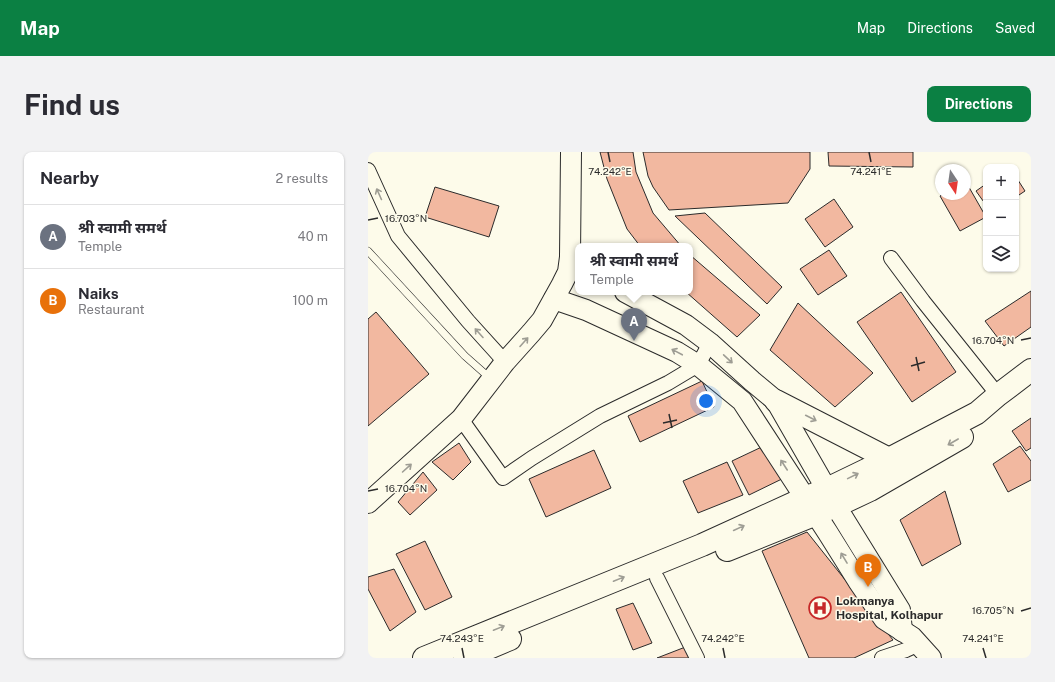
<!DOCTYPE html>
<meta charset="utf-8">
<style>
:root{--surface:#fff;--page:#f2f2f3;--text:#2b2b33;--muted:#7c7c81;--line:#e1e1e2;--accent:#0b8043}
body{margin:0;font-family:"Public Sans","Noto Sans Devanagari",sans-serif;background:var(--page);color:var(--text)}
.controls{position:absolute;right:12px;top:12px;display:grid;overflow:hidden;border-radius:8px;box-shadow:0 1px 3px #0004}
.controls button{width:36px;height:36px;display:grid;place-items:center;padding:0;border:0;border-bottom:1px solid var(--line);background:var(--surface);color:var(--text);font:20px sans-serif}
.compass{position:absolute;left:567px;top:12px;width:36px;height:36px;border-radius:50%;background:var(--surface);box-shadow:0 1px 3px #0004;rotate:167deg}
.you{position:absolute;left:338px;top:249px;width:14px;height:14px;margin:-10px;border:3px solid #fff;border-radius:50%;background:#1a73e8;box-shadow:0 0 0 6px #1a73e833}
.badge{display:grid;place-items:center;width:26px;height:26px;border-radius:50%;background:var(--accent);color:#fff;font-size:13px;font-weight:700}
.pin{position:absolute;translate:-50% -33px;filter:drop-shadow(0 1px 2px #0008)}
.pin::after{content:'';position:absolute;top:21px;width:14px;height:12px;background:inherit;clip-path:polygon(0 0,100% 0,50% 100%)}
.popup{position:absolute;left:207px;top:91px;width:118px;height:52px;box-sizing:border-box;display:grid;place-content:center;border-radius:8px;background:var(--surface);filter:drop-shadow(0 1px 3px #0005);font-size:13px;white-space:nowrap;color:var(--muted)}
.popup b{font-size:15px;color:var(--text)}
.popup::after{content:'';position:absolute;left:50%;top:100%;margin-left:-8px;border:8px solid transparent;border-top-color:var(--surface)}
.list{margin:0;padding:0;list-style:none}
h2{display:flex;justify-content:space-between;align-items:center;height:52px;margin:0;padding:0 16px;font-size:17px}
h2 small{font-size:13px;font-weight:400;color:var(--muted)}
.list li{display:grid;grid-template-columns:26px 1fr auto;gap:12px;align-items:center;box-sizing:border-box;height:64px;padding:0 16px;border-top:1px solid var(--line)}
.list b{display:block;font-size:15px;white-space:nowrap}
.list p{margin:0;font-size:13px;white-space:nowrap;color:var(--muted)}
.list em{font-size:13px;font-style:normal;color:var(--muted)}
.icon{flex:none;width:22px;height:22px;fill:none;stroke:currentColor;stroke-width:2;stroke-linecap:round;stroke-linejoin:round}
.map{position:relative;flex:none;width:663px;height:506px;overflow:hidden;border-radius:8px}
header{display:flex;align-items:center;gap:24px;box-sizing:border-box;height:56px;padding:0 20px;background:var(--accent);color:#fff}
header strong{font-size:19px}
nav{display:flex;gap:22px;margin-inline-start:auto;font-size:14px}
.intro{display:flex;align-items:center;justify-content:space-between;box-sizing:border-box;height:96px;padding:0 24px}
h1{margin:0;font-size:28px}
.button{padding:10px 18px;border-radius:8px;background:var(--accent);color:#fff;font-size:14px;font-weight:700}
main{display:flex;gap:24px;padding:0 24px}
aside{flex:1;background:var(--surface);border-radius:8px;box-shadow:0 1px 3px #0004}
.map>svg:first-child{display:block}
.building{fill:#f2b8a0;stroke:#2b2b2b}
.lines{fill:none;stroke-linecap:round;stroke-linejoin:round}
.lane-casing{stroke:#2b2b2b;stroke-width:8}
.street-casing{stroke:#2b2b2b;stroke-width:16}
.secondary-casing{stroke:#2b2b2b;stroke-width:22}
.highway-casing{stroke:#2b2b2b;stroke-width:24}
.lane{stroke:#fdfbea;stroke-width:7}
.street{stroke:#fdfbea;stroke-width:14}
.secondary{stroke:#fdfbea;stroke-width:20}
.highway{stroke:#fdfbea;stroke-width:22}
.oneway{stroke:#9e9d94}
.ticks{fill:none;stroke:#2b2b2b;stroke-width:1.5}
.labels{text-anchor:middle;stroke-width:3;stroke-linejoin:round;paint-order:stroke}
.poi-label{font-size:12px;font-weight:bold;fill:#2b2b2b;stroke:#fdfbea;text-anchor:start}
.ticks-label{font-size:10px;text-anchor:middle;fill:#2b2b2b;stroke:#fdfbea;stroke-width:3;stroke-linejoin:round;paint-order:stroke}
</style>
<header>
<strong>Map</strong>
<nav><a>Map</a><a>Directions</a><a>Saved</a></nav>
</header>
<div class="intro"><h1>Find us</h1><a class="button">Directions</a></div>
<main>
<aside>
<h2>Nearby<small>2 results</small></h2>
<ul class="list">
<li><span class="badge" style="background:#6b7280">A</span><div><b>श्री स्वामी समर्थ</b><p>Temple</p></div><em>40 m</em></li>
<li><span class="badge" style="background:#e8710a">B</span><div><b>Naiks</b><p>Restaurant</p></div><em>100 m</em></li>
</ul>
</aside>
<div class="map">
<svg width="663" height="506" viewBox="0 0 663 506">
<rect width="100%" height="100%" fill="#fdfbea"/>
<g class="building">
<polygon points="232,0 265,0 268,20 285,61 313,94 272,94 259,77 239,27"/>
<polygon points="275,0 442,0 442,17 420,51 301,58 285,35 280,24"/>
<polygon points="460,0 545,0 545,15 461,14"/>
<polygon points="648,25 657,39 648,45"/>
<polygon points="597,30 598,30 618,65 592,79 572,44 575,42 597,42"/>
<polygon points="618,32 618,53 608,39"/>
<polygon points="67,35 131,54 121,85 57,65"/>
<polygon points="466,47 485,75 457,95 437,67"/>
<polygon points="337,61 414,135 399,152 307,64"/>
<polygon points="461,98 479,124 450,143 432,117"/>
<polygon points="322,103 392,163 369,185 318,140 322,140"/>
<polygon points="663,139 663,175 636,194 617,169"/>
<polygon points="533,140 588,220 544,250 489,170"/>
<polygon points="430,151 505,221 467,255 402,198"/>
<polygon points="8,160 61,222 0,274 0,167"/>
<polygon points="334,229 346,255 272,290 260,264"/>
<polygon points="663,266 663,296 658,299 644,279"/>
<polygon points="91,291 103,310 85,328 64,310"/>
<polygon points="400,292 420,324 381,343 364,309"/>
<polygon points="652,294 663,309 663,328 640,340 625,312"/>
<polygon points="226,298 243,336 178,365 161,327"/>
<polygon points="359,310 375,343 330,361 315,329"/>
<polygon points="55,320 69,338 42,363 30,350"/>
<polygon points="577,339 593,392 554,414 532,368"/>
<polygon points="439,380 525,488 486,506 441,506 394,399"/>
<polygon points="57,389 84,445 57,458 28,402"/>
<polygon points="26,417 48,460 22,479 0,437 0,425"/>
<polygon points="265,451 284,491 265,498 248,457"/>
<polygon points="320,494 324,506 289,506"/>
</g>
<g class="lines">
<g class="lane-casing">
<polyline id="lane" points="0,99 97,204 123,227"/>
</g>
<g class="street-casing">
<g id="street">
<polyline points="0,18 30,84 100,169 137,210"/>
<polyline points="523,106 555,149 630,243"/>
<polyline points="93,267 135,326 164,306 232,264 300,231 330,213 342,191"/>
<polyline points="289,426 329,506"/>
<polyline points="514,506 538,498 551,492"/>
</g>
</g>
<g class="secondary-casing">
<g id="secondary">
<polyline points="257,140 318,173 342,191 384,229 408,249 474,364 532,458 534,479"/>
<polyline points="186,147 218,158 309,200 330,213 374,249 460,381 490,429 516,467 544,485 563,506"/>
<polyline points="0,351 93,267 137,210 163,181 174,168 194,132 200,120 202,105 203,0"/>
</g>
</g>
<g class="highway-casing">
<g id="highway">
<polyline points="408,249 521,307"/>
<polyline points="359,398 468,354 502,338 594,285"/>
<polyline points="56,506 334,393 437,346 459,337 521,307 609,261 630,243 663,218"/>
<polyline points="97,506 142,487"/>
</g>
</g>
<use href="#lane" class="lane"/>
<use href="#street" class="street"/>
<use href="#secondary" class="secondary"/>
<use href="#highway" class="highway"/>
</g>
<defs><path id="oneway-shaft" d="M-6 0H5M1.5-3L5.5 0L1.5 3" fill="none" stroke-width="1.6" stroke-linecap="round" stroke-linejoin="round"/></defs>
<g class="oneway">
<use href="#oneway-shaft" transform="translate(11 42) rotate(-114)"/>
<use href="#oneway-shaft" transform="translate(111 181) rotate(-132)"/>
<use href="#oneway-shaft" transform="translate(156 190) rotate(-48)"/>
<use href="#oneway-shaft" transform="translate(309 200) rotate(-152)"/>
<use href="#oneway-shaft" transform="translate(360 207) rotate(43)"/>
<use href="#oneway-shaft" transform="translate(443 266) rotate(27)"/>
<use href="#oneway-shaft" transform="translate(585 290) rotate(150)"/>
<use href="#oneway-shaft" transform="translate(416 313) rotate(-123)"/>
<use href="#oneway-shaft" transform="translate(39 316) rotate(-42)"/>
<use href="#oneway-shaft" transform="translate(485 324) rotate(-26)"/>
<use href="#oneway-shaft" transform="translate(371 376) rotate(-25)"/>
<use href="#oneway-shaft" transform="translate(476 406) rotate(-121)"/>
<use href="#oneway-shaft" transform="translate(251 427) rotate(-22)"/>
<use href="#oneway-shaft" transform="translate(131 476) rotate(-22)"/>
</g>
<path class="ticks" d="M240,0L242,10M501,0L503,10M0,68L10,66M653,188L663,186M548,205L551,219M543,214L557,210M301,262L304,276M295,271L309,268M0,339L10,337M653,459L663,456M94,496L96,506M355,496L357,506M615,496L618,506"/>
<defs>
<g id="hospital-ring" transform="scale(1.15)"><circle r="9.5" fill="#fdfbea" stroke="#c62828" stroke-width="1.5"/><path d="M-5-5h3v3.5h4V-5h3V5h-3V1.5h-4V5h-3Z" fill="#c62828"/></g>
</defs>
<g fill-rule="evenodd">
<use href="#hospital-ring" x="452" y="456"/>
</g>
<g class="labels">
<g class="poi-label">
<text x="468" y="453">Lokmanya<tspan x="468" dy="14">Hospital, Kolhapur</tspan></text>
</g>
</g>
<g class="ticks-label">
<text x="242" y="23">74.242°E</text>
<text x="503" y="23">74.241°E</text>
<text x="38" y="70">16.703°N</text>
<text x="625" y="192">16.704°N</text>
<text x="38" y="340">16.704°N</text>
<text x="625" y="462">16.705°N</text>
<text x="94" y="490">74.243°E</text>
<text x="355" y="490">74.242°E</text>
<text x="615" y="490">74.241°E</text>
</g>
</svg>
<div class="controls">
<button>+</button>
<button>−</button>
<button><svg class="icon" aria-label="layers" viewBox="0 0 24 24"><path d="M12 4l9 5-9 5-9-5zM3 14l9 5 9-5"/></svg></button>
</div>
<svg class="compass" viewBox="-18 -18 36 36"><path d="M0-13l5 13h-10z" fill="#e53935"/><path d="M0 13l5-13h-10z" fill="#7c7c81"/></svg>
<div class="you"></div>
<div class="pin badge" style="left:266px;top:189px;background:#6b7280">A</div>
<div class="popup"><b>श्री स्वामी समर्थ</b>Temple</div>
<div class="pin badge" style="left:500px;top:435px;background:#e8710a">B</div>
</div>
</main>
